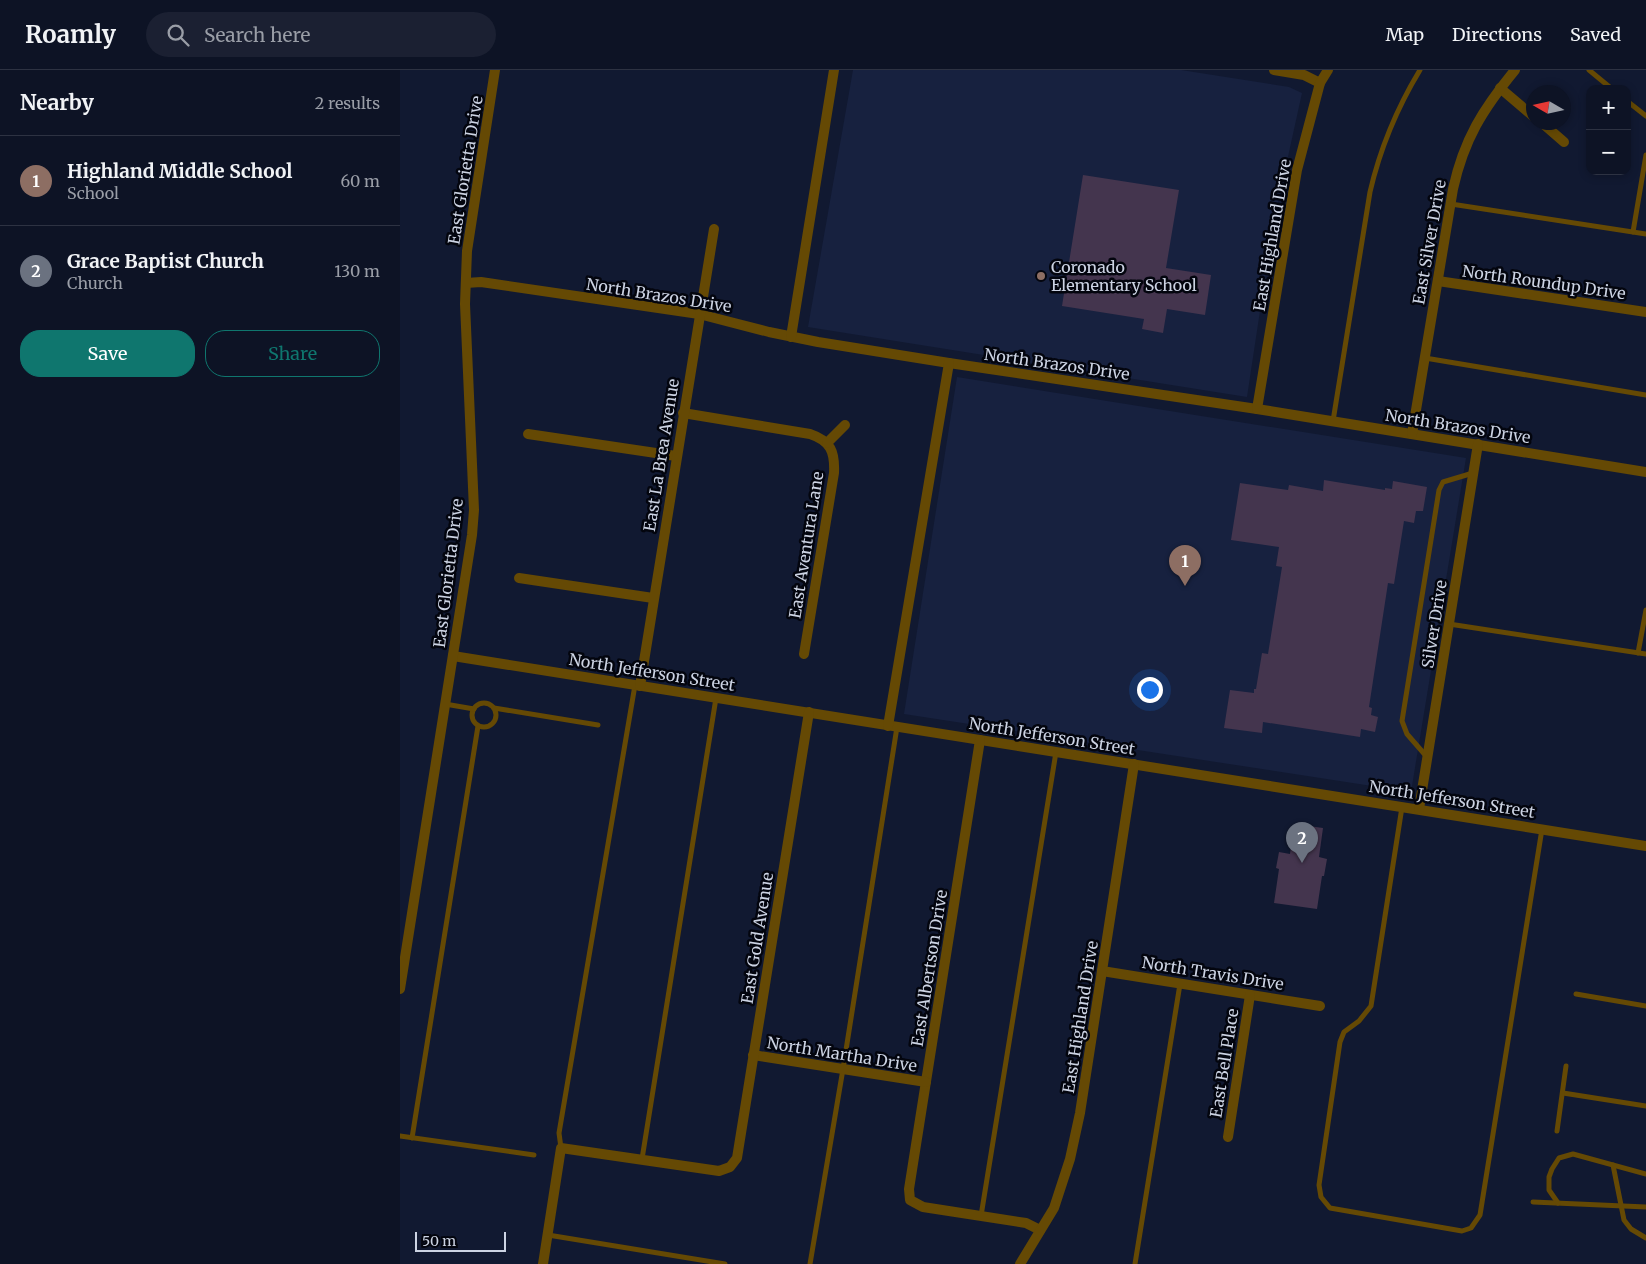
<!DOCTYPE html>
<meta charset="utf-8">
<style>
:root{--surface:#0d1325;--page:#1b2032;--text:#f1f3f6;--muted:#9a9ea7;--line:#2d3242;--accent:#0f766e}
body{margin:0;font-family:Merriweather,serif;background:var(--page);color:var(--text)}
.controls{position:absolute;right:15px;top:15px;display:grid;overflow:hidden;border-radius:10px;box-shadow:0 2px 8px #0003}
.controls button{width:45px;height:45px;display:grid;place-items:center;padding:0;border:0;border-bottom:1px solid var(--line);background:var(--surface);color:var(--text);font:25px sans-serif}
.compass{position:absolute;left:1126px;top:15px;width:45px;height:45px;border-radius:50%;background:var(--surface);box-shadow:0 2px 8px #0003;rotate:279deg}
.scale{position:absolute;left:15px;bottom:12px;width:91px;box-sizing:border-box;padding-left:5px;border:2px solid #ccd3e3;border-top:0;font-size:14px;line-height:18px;white-space:nowrap;color:#ccd3e3;-webkit-text-stroke:4px #03050e;paint-order:stroke}
.you{position:absolute;left:749px;top:619px;width:18px;height:18px;margin:-12px;border:4px solid #fff;border-radius:50%;background:#1a73e8;box-shadow:0 0 0 8px #1a73e833}
.badge{display:grid;place-items:center;width:32px;height:32px;border-radius:50%;background:var(--accent);color:#fff;font-size:16px;font-weight:700}
.pin{position:absolute;translate:-50% -41px;filter:drop-shadow(0 1px 2px #0008)}
.pin::after{content:'';position:absolute;top:26px;width:18px;height:15px;background:inherit;clip-path:polygon(0 0,100% 0,50% 100%)}
.list{margin:0;padding:0;list-style:none}
h2{display:flex;justify-content:space-between;align-items:center;height:65px;margin:0;padding:0 20px;font-size:21px}
h2 small{font-size:16px;font-weight:400;color:var(--muted)}
.list li{display:grid;grid-template-columns:32px 1fr auto;gap:15px;align-items:center;box-sizing:border-box;height:90px;padding:0 20px;border-top:1px solid var(--line)}
.list b{display:block;font-size:19px;white-space:nowrap}
.list p{margin:0;font-size:16px;white-space:nowrap;color:var(--muted)}
.list em{font-size:16px;font-style:normal;color:var(--muted)}
.actions{display:flex;gap:10px;padding:15px 20px}
.actions a{flex:1;padding:11px 0;border:1px solid var(--accent);border-radius:20px;text-align:center;font-size:18px;color:var(--accent)}
.actions .main{background:var(--accent);color:#fff}
.icon{flex:none;width:28px;height:28px;fill:none;stroke:currentColor;stroke-width:2;stroke-linecap:round;stroke-linejoin:round}
.map{position:relative;flex:none;width:1246px;height:1194px;overflow:hidden}
header{display:flex;align-items:center;gap:30px;box-sizing:border-box;height:70px;padding:0 25px;background:var(--surface);border-bottom:1px solid var(--line)}
header strong{font-size:24px}
nav{display:flex;gap:28px;margin-inline-start:auto;font-size:18px}
.search{width:350px;height:45px;background:var(--page);display:flex;align-items:center;gap:12px;box-sizing:border-box;padding:0 18px;border-radius:28px;color:var(--muted);font-size:19px}
main{display:flex}
aside{flex:1;background:var(--surface)}
.map>svg:first-child{display:block}
.built{fill:#17213f}
.building{fill:#44354e}
.lines{fill:none;stroke-linecap:round;stroke-linejoin:round}
.service{stroke:#654904;stroke-width:5}
.minor{stroke:#654904;stroke-width:10}
.education-dot{fill:#8d6e63;stroke:#03050e;stroke-width:2}
.labels{text-anchor:middle;stroke-width:5;stroke-linejoin:round;paint-order:stroke}
.street-label{font-size:16px;fill:#ccd3e3;stroke:#03050e}
.poi-label{font-size:16px;fill:#ccd3e3;stroke:#03050e;text-anchor:start}
</style>
<header>
<strong>Roamly</strong>
<div class="search"><svg class="icon" aria-label="search" viewBox="0 0 24 24"><circle cx="10" cy="10" r="6"/><path d="M15 15l6 6"/></svg>Search here</div>
<nav><a>Map</a><a>Directions</a><a>Saved</a></nav>
</header>
<main>
<aside>
<h2>Nearby<small>2 results</small></h2>
<ul class="list">
<li><span class="badge" style="background:#8d6e63">1</span><div><b>Highland Middle School</b><p>School</p></div><em>60 m</em></li>
<li><span class="badge" style="background:#6b7280">2</span><div><b>Grace Baptist Church</b><p>Church</p></div><em>130 m</em></li>
</ul>
<div class="actions"><a class="main">Save</a><a>Share</a></div>
</aside>
<div class="map">
<svg width="1246" height="1194" viewBox="0 0 1246 1194">
<rect width="100%" height="100%" fill="#111931"/>
<g class="built">
<polygon points="453,0 781,0 889,17 902,23 873,155 847,327 408,257"/>
<polygon points="557,307 1066,388 1011,722 504,644"/>
</g>
<g class="building">
<polygon points="683,105 779,120 766,198 811,205 805,245 767,239 763,263 742,259 744,249 662,236"/>
<polygon points="924,410 985,420 985,418 992,419 993,411 1027,417 1023,441 1016,441 1014,453 1004,451 994,514 988,513 969,637 972,638 971,645 978,647 975,662 961,659 960,667 863,652 862,663 824,658 830,620 854,623 854,619 856,619 862,583 868,584 882,497 876,496 879,477 831,470 840,413 888,420 889,415 923,421"/>
<polygon points="894,754 923,758 919,787 927,789 924,806 922,806 917,839 874,833 879,799 876,798 879,782 890,784"/>
</g>
<g class="lines">
<g class="service">
<polyline points="1189,0 1212,19"/>
<polyline points="1227,31 1246,46"/>
<polyline points="1051,134 1246,164"/>
<polyline points="1233,162 1246,85"/>
<polyline points="1025,288 1246,325"/>
<path d="M933,351L970,122C980,79 997,38 1020,0"/>
<polyline points="1049,554 1246,584"/>
<polyline points="1238,583 1246,540"/>
<circle cx="84" cy="645" r="12"/>
<polyline points="45,634 74,639"/>
<polyline points="94,638 198,655"/>
<polyline points="1027,687 1007,664 1002,651 1039,420 1043,412 1073,403"/>
<polyline points="1002,737 971,936 959,951 944,962 940,972 919,1115 921,1127 930,1138 1062,1161 1071,1158 1080,1145 1142,759"/>
<polyline points="1176,924 1246,936"/>
<polyline points="1163,1023 1246,1036"/>
<polyline points="1157,1061 1166,996"/>
<polyline points="0,1066 134,1085"/>
<polyline points="12,1068 78,656"/>
<polyline points="161,1078 159,1063 235,615"/>
<polyline points="242,1089 316,628"/>
<polyline points="1213,1095 1224,1150 1231,1159 1246,1168"/>
<polyline points="1133,1132 1246,1137"/>
<polyline points="1158,1133 1149,1120 1149,1107 1152,1099 1159,1088 1173,1084 1246,1104"/>
<polyline points="581,1146 656,682"/>
<polyline points="148,1165 325,1194"/>
<polyline points="410,1194 443,999 497,657"/>
<polyline points="735,1194 780,914"/>
</g>
<g class="minor">
<polyline points="874,0 904,5 920,13"/>
<polyline points="1100,18 1134,47"/>
<polyline points="1141,52 1164,72"/>
<polyline points="1038,211 1246,242"/>
<polyline points="66,213 81,212 299,244 369,262 418,272 549,293 857,339 1246,402"/>
<polyline points="391,267 434,0"/>
<polyline points="857,339 897,100 920,13 928,0"/>
<path d="M283,343L410,364C431,371 435,382 434,403L404,584"/>
<polyline points="128,364 276,386"/>
<path d="M1012,364L1053,119C1064,69 1083,39 1115,0"/>
<polyline points="427,373 445,355"/>
<polyline points="119,508 253,528"/>
<polyline points="53,586 1246,776"/>
<polyline points="240,616 314,159"/>
<polyline points="488,656 549,293"/>
<polyline points="580,670 509,1119 510,1130 523,1137 626,1153 640,1160"/>
<polyline points="1019,739 1078,374"/>
<polyline points="702,901 920,936"/>
<polyline points="0,919 72,465 74,440 65,234 67,181 95,0"/>
<polyline points="353,985 526,1012"/>
<polyline points="828,1067 850,925"/>
<polyline points="143,1194 161,1078 319,1101 330,1097 337,1088 409,642"/>
<polyline points="620,1194 654,1138 670,1089 680,1043 734,694"/>
</g>
</g>
<circle class="education-dot" cx="641" cy="206" r="5"/>
<g class="labels">
<g class="street-label">
<text transform="translate(65 100) rotate(-81)" y="6">East Glorietta Drive</text>
<text transform="translate(872 165) rotate(-80)" y="6">East Highland Drive</text>
<text transform="translate(1029 172) rotate(-80)" y="6">East Silver Drive</text>
<text transform="translate(1144 212) rotate(8)" y="6">North Roundup Drive</text>
<text transform="translate(259 225) rotate(9)" y="6">North Brazos Drive</text>
<text transform="translate(657 294) rotate(8)" y="6">North Brazos Drive</text>
<text transform="translate(1058 356) rotate(9)" y="6">North Brazos Drive</text>
<text transform="translate(261 385) rotate(-81)" y="6">East La Brea Avenue</text>
<text transform="translate(406 475) rotate(-81)" y="6">East Aventura Lane</text>
<text transform="translate(48 503) rotate(-83)" y="6">East Glorietta Drive</text>
<text transform="translate(1034 554) rotate(-81)" y="6">Silver Drive</text>
<text transform="translate(252 602) rotate(9)" y="6">North Jefferson Street</text>
<text transform="translate(652 666) rotate(9)" y="6">North Jefferson Street</text>
<text transform="translate(1052 729) rotate(9)" y="6">North Jefferson Street</text>
<text transform="translate(357 868) rotate(-81)" y="6">East Gold Avenue</text>
<text transform="translate(529 898) rotate(-81)" y="6">East Albertson Drive</text>
<text transform="translate(813 903) rotate(9)" y="6">North Travis Drive</text>
<text transform="translate(680 947) rotate(-81)" y="6">East Highland Drive</text>
<text transform="translate(442 984) rotate(9)" y="6">North Martha Drive</text>
<text transform="translate(824 993) rotate(-81)" y="6">East Bell Place</text>
</g>
<g class="poi-label">
<text x="651" y="203">Coronado<tspan x="651" dy="18">Elementary School</tspan></text>
</g>
</g>
</svg>
<div class="controls">
<button>+</button>
<button>−</button>
</div>
<svg class="compass" viewBox="-18 -18 36 36"><path d="M0-13l5 13h-10z" fill="#e53935"/><path d="M0 13l5-13h-10z" fill="#9a9ea7"/></svg>
<div class="scale">50 m</div>
<div class="you"></div>
<div class="pin badge" style="left:785px;top:516px;background:#8d6e63">1</div>
<div class="pin badge" style="left:902px;top:793px;background:#6b7280">2</div>
</div>
</main>
